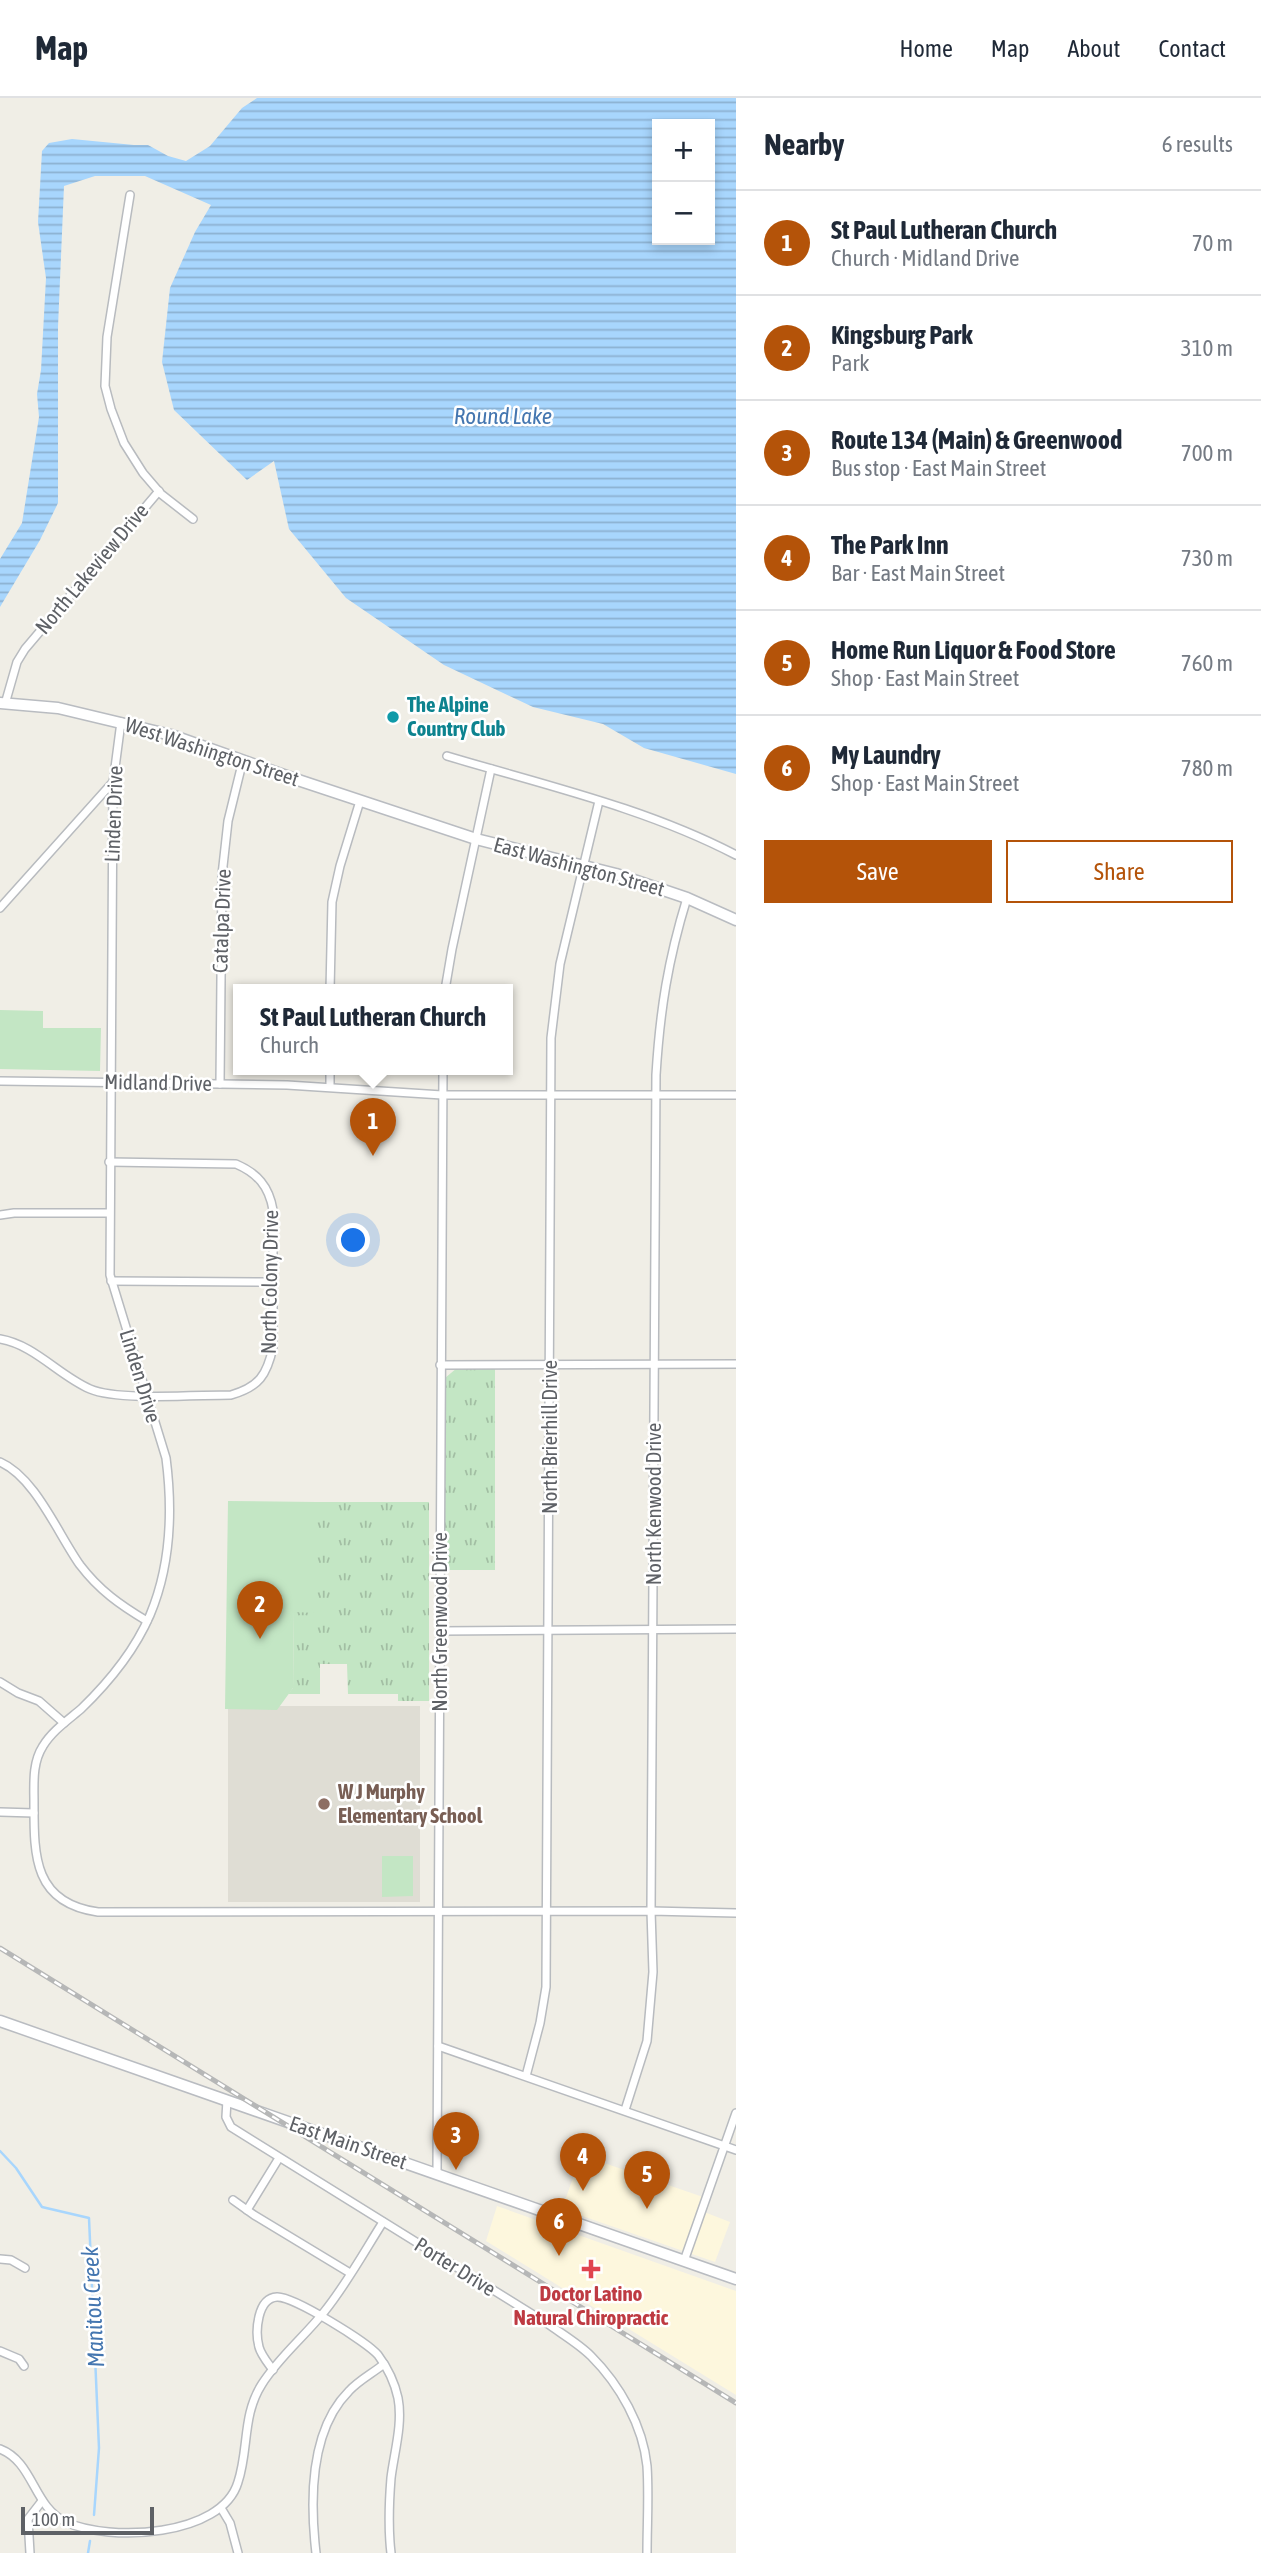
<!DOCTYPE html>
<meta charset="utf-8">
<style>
:root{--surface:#fff;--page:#f6f6f7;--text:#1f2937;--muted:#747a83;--line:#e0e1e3;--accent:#b45309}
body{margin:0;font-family:"Asap Condensed",sans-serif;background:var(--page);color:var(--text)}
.controls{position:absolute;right:21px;top:21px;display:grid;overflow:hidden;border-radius:0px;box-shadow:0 4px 10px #0003}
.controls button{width:63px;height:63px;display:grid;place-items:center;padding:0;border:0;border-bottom:2px solid var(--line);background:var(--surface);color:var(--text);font:35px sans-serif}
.scale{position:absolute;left:21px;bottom:18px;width:133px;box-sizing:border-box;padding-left:7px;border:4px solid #5e6166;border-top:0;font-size:19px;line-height:24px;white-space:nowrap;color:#5e6166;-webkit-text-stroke:5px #fff;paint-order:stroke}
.you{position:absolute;left:354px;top:1143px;width:24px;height:24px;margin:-18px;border:5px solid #fff;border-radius:50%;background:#1a73e8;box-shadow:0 0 0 10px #1a73e833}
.badge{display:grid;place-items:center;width:46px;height:46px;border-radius:50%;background:var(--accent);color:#fff;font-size:23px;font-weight:700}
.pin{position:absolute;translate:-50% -58px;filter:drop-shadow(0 2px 4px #0008)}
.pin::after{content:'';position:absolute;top:37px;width:24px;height:21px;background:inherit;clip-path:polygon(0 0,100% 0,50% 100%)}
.popup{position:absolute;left:233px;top:886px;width:280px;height:91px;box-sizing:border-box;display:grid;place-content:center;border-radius:0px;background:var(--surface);filter:drop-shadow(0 2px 5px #0005);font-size:23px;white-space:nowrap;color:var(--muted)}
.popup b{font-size:26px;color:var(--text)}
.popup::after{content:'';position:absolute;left:50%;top:100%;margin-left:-14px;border:14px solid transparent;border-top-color:var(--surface)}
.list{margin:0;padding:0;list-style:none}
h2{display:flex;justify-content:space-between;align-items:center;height:91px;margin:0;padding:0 28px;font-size:30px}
h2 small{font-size:23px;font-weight:400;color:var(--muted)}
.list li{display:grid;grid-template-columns:46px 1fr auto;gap:21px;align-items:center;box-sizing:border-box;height:105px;padding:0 28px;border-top:2px solid var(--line)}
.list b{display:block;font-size:26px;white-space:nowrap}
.list p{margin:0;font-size:23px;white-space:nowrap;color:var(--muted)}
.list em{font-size:23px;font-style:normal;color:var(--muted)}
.actions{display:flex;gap:14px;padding:21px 28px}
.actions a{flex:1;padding:16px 0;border:2px solid var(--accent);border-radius:0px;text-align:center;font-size:24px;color:var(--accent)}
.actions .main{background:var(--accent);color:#fff}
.map{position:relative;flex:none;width:736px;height:2455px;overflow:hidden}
header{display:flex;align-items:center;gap:42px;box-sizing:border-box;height:98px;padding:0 35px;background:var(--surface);border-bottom:2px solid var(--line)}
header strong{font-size:33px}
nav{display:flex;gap:38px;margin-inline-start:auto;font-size:24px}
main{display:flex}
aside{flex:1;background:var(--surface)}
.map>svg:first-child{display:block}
.commercial{fill:#fdf7dd}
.education{fill:#dfddd4}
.grass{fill:url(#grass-tufts)}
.green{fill:#c3e6c4}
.water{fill:url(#water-rules);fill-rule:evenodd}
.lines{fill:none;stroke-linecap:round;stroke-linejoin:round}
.stream{stroke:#a8d6fd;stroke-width:2.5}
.street-casing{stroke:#b8bbbf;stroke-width:10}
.secondary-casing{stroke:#b9bcc1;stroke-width:13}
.street{stroke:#fff;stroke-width:7}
.secondary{stroke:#fff;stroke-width:10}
.rail-casing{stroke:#b6b7b7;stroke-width:5}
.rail{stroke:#fff;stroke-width:2.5;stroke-dasharray:8;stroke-linecap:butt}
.culture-dot{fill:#0f9aa8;stroke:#fff;stroke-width:2.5}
.education-dot{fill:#8d6e63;stroke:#fff;stroke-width:2.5}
.health-dot{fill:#e0444e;stroke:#fff;stroke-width:2.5}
.labels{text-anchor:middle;stroke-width:5;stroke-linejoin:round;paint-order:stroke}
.street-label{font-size:21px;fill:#5e6166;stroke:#fff}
.culture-label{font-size:21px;font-weight:bold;fill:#0d838f;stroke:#fff;text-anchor:start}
.education-label{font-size:21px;font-weight:bold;fill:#785e54;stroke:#fff;text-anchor:start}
.health-label{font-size:21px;font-weight:bold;fill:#be3a42;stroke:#fff}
.water-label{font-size:23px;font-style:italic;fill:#4476b0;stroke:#fff}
</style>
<header>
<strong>Map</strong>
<nav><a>Home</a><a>Map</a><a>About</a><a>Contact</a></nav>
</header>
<main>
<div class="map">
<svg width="736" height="2455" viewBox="0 0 736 2455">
<defs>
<pattern id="grass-tufts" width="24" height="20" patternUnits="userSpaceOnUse" patternTransform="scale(1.75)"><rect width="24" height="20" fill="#c3e6c4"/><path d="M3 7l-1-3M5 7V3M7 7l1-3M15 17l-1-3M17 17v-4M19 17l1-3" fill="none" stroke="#a2bea3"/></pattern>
<pattern id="water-rules" width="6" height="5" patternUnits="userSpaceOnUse" patternTransform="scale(1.75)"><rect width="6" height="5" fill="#a8d6fd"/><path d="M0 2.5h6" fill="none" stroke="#8cb1d1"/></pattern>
</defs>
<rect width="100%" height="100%" fill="#f0eee6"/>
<g class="commercial">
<polygon points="581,2057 703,2099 699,2112 730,2124 715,2164 562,2111"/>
<polygon points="497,2108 736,2193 736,2297 486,2143"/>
</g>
<rect class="education" x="228" y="1608" width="192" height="196"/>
<g class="grass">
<polygon points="457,1270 495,1270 495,1472 445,1472 445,1280"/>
<polygon points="316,1404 429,1404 429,1603 398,1603 398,1596 348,1596 347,1566 320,1566 320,1596 288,1596 293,1590 294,1514 316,1514"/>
</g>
<g class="green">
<polygon points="0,912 43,913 43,930 101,930 100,973 0,971"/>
<polygon points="228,1403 316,1404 316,1515 294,1514 293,1590 277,1612 225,1611"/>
<polygon points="382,1758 413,1758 413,1798 382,1799"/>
</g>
<path class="water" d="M257,0H736V676L644,650L603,626L533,609L444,567L346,500L289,431L274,363L247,382L174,312L162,264L170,190L195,134L211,107L145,78H95L64,88L58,229V405L40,442L0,509V461L22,425L39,319L37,296L41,272L46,180L38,124L42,53L49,45L72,41L134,47H148L168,58L186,63L210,48L242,10ZM657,26H710V142H657Z"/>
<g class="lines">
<g class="stream">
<polyline points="0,2053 16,2070 42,2109 89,2120 99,2350 94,2417"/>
<polyline points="88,2455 90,2443"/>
</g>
<g class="street-casing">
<g id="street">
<polyline points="130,97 107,239 105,288 111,311 124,345 143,375 161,396 193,421"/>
<polyline points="5,606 17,564 25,551 159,393"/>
<path d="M121,624L113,685L110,1177L166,1360C173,1414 171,1467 150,1517C134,1554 109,1584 81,1611C68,1622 52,1633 43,1648C32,1665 34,1686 34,1705C34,1757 33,1805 98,1814L651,1813L736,1815"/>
<path d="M447,658C544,687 646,710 736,757"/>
<polyline points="0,810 112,685"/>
<polyline points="330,892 332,804 340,768 360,703"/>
<polyline points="445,892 452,851 491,671"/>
<polyline points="0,983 287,987 442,997 736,997"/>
<polyline points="220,986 222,777 228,723 243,662"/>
<polyline points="330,989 330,972"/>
<polyline points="0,1117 14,1115 109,1115"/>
<polyline points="111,1183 273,1184"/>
<path d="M0,1241C35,1247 58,1277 90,1291C118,1303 197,1297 231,1297C259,1289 267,1277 273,1249V1112C269,1088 257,1075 236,1066L109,1064"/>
<polyline points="440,1267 736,1266"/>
<path d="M0,1364C35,1379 58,1436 80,1467C99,1492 120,1507 147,1523"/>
<polyline points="441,1533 736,1531"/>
<polyline points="0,1584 18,1595 39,1603 64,1625"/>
<polyline points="0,1714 34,1715"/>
<polyline points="438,1948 736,2052"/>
<polyline points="526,1978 540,1925 546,1889 551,940 560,866 599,703"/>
<path d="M227,2002L226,2019L231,2029L548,2226C562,2236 579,2246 591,2258C620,2287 643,2328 647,2368C649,2397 647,2426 647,2455"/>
<path d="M625,2012L647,1943L653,1874L651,1813L656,977C660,912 668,862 687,800"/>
<polyline points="437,2076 443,972"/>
<polyline points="233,2102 254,2117 350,2175"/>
<polyline points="247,2112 279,2060"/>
<polyline points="0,2161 11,2162 25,2170"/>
<polyline points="684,2163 736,2015"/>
<polyline points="0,2253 19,2261 24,2268"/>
<path d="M273,2272C268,2265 261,2257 259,2249C255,2234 257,2200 277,2199C293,2198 367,2244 378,2257C387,2269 395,2286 398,2300C403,2326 394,2355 391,2380C389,2405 388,2430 391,2455"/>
<path d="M0,2351C34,2364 33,2409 66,2424C109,2444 222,2439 238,2384C249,2351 242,2317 262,2286C279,2259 304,2239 324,2214C346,2187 364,2154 383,2124"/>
<polyline points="221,2410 230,2425 238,2455"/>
<polyline points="30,2455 28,2421 42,2403"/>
<path d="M316,2455C310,2403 310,2332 349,2293C359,2282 373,2275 384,2266"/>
</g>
</g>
<g class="secondary-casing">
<g id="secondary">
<polyline points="0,605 58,610 171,637 295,681 476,741 616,776 687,800 736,822"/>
<polyline points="0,1923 736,2181"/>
</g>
</g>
<use href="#street" class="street"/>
<use href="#secondary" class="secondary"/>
<g class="rail-casing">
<polyline id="rail" points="0,1850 736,2305"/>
</g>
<use href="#rail" class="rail"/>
</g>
<circle class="culture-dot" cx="393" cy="619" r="7"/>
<circle class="education-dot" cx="324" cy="1706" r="7"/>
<path class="health-dot" d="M587.5 2160.5h7v7h7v7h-7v7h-7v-7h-7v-7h7z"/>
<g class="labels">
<g class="street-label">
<text transform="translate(92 471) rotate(-50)" y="7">North Lakeview Drive</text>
<text transform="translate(212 654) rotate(18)" y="7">West Washington Street</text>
<text transform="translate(114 716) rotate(-88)" y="7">Linden Drive</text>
<text transform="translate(579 769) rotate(15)" y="7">East Washington Street</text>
<text transform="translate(222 823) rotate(-88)" y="7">Catalpa Drive</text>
<text transform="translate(158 985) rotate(1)" y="7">Midland Drive</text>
<text transform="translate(270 1184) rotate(-89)" y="7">North Colony Drive</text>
<text transform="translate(140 1278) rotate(73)" y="7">Linden Drive</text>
<text transform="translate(550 1339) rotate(-90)" y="7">North Brierhill Drive</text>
<text transform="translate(654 1406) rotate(-90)" y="7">North Kenwood Drive</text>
<text transform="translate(440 1524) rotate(-90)" y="7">North Greenwood Drive</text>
<text transform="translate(348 2045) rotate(19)" y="7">East Main Street</text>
<text transform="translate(455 2169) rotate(32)" y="7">Porter Drive</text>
</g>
<g class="culture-label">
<text x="407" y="614">The Alpine<tspan x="407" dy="24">Country Club</tspan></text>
</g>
<g class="education-label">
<text x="338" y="1701">W J Murphy<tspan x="338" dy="24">Elementary School</tspan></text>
</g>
<g class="health-label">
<text x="591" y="2203">Doctor Latino<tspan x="591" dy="24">Natural Chiropractic</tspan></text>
</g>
<g class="water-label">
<text x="503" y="326">Round Lake</text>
<text transform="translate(93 2209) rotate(-93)" y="8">Manitou Creek</text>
</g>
</g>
</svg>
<div class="controls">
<button>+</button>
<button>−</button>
</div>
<div class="scale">100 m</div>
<div class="you"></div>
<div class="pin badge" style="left:373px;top:1058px">1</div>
<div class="popup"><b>St Paul Lutheran Church</b>Church</div>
<div class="pin badge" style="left:260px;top:1541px">2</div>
<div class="pin badge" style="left:456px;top:2072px">3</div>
<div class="pin badge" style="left:583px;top:2093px">4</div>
<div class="pin badge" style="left:647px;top:2111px">5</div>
<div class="pin badge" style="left:559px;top:2158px">6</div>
</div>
<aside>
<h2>Nearby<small>6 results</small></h2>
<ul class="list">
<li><span class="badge">1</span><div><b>St Paul Lutheran Church</b><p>Church · Midland Drive</p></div><em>70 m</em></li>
<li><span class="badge">2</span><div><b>Kingsburg Park</b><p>Park</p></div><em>310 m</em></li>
<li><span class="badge">3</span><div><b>Route 134 (Main) &amp; Greenwood</b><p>Bus stop · East Main Street</p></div><em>700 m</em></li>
<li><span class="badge">4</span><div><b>The Park Inn</b><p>Bar · East Main Street</p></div><em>730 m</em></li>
<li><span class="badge">5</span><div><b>Home Run Liquor &amp; Food Store</b><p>Shop · East Main Street</p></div><em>760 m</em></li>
<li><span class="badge">6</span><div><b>My Laundry</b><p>Shop · East Main Street</p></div><em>780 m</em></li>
</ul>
<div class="actions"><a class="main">Save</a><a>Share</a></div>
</aside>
</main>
